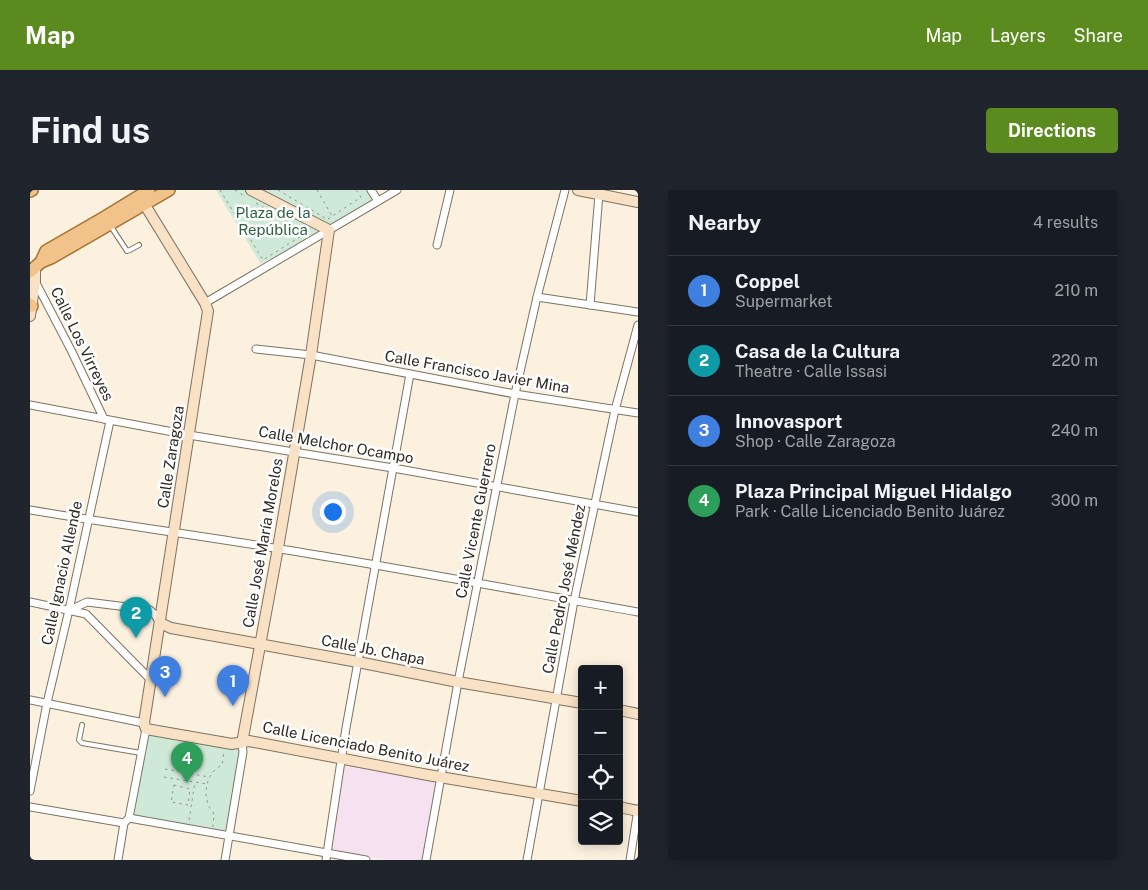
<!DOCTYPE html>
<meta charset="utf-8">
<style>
:root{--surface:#171b24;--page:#20242c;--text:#f1f3f6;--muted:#9ea1a6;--line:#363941;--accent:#5b8b1f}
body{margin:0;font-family:"Public Sans",sans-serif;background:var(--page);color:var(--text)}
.controls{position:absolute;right:15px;bottom:15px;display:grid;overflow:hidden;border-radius:5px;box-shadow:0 2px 12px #0003}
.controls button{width:45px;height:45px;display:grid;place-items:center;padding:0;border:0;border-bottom:1px solid var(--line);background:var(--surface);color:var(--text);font:25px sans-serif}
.you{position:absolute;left:302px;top:321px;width:18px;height:18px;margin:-12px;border:4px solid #fff;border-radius:50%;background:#1a73e8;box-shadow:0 0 0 8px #1a73e833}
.badge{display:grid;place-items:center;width:32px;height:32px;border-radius:50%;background:var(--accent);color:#fff;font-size:16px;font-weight:700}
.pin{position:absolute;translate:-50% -41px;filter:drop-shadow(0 1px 2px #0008)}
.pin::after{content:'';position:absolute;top:26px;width:18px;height:15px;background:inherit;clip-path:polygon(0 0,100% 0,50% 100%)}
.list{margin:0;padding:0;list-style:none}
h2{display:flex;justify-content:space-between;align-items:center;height:65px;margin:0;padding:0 20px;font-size:21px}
h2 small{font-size:16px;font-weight:400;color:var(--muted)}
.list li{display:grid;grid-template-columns:32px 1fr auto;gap:15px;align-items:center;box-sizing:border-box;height:70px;padding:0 20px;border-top:1px solid var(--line)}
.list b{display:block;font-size:19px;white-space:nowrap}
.list p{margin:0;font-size:16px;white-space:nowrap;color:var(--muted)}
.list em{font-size:16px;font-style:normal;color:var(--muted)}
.icon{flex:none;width:28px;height:28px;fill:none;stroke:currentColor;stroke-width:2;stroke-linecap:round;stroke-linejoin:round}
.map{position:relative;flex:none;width:608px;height:670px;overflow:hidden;border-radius:5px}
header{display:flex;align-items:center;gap:30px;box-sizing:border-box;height:70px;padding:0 25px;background:var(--accent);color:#fff}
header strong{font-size:24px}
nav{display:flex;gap:28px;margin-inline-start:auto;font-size:18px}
.intro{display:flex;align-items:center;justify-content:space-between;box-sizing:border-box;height:120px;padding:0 30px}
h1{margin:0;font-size:35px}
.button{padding:12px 22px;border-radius:5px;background:var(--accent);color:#fff;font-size:18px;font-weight:700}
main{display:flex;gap:30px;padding:0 30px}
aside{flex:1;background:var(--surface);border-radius:5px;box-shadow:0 2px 12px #0003}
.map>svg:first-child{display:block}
.commercial{fill:#f5e1f0}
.green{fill:#cee9d7}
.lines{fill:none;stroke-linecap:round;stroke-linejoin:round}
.lane-casing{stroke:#7d7363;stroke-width:6}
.street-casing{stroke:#7d7363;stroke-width:9}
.secondary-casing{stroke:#7d7363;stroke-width:12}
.primary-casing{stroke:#a77333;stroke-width:14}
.path{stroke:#999084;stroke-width:1;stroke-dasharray:2.5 4;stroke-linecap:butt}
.lane{stroke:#fff;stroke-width:4}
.street{stroke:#fff;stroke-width:7}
.secondary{stroke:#f8e1c4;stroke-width:10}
.primary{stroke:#f1c289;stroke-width:11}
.labels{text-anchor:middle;stroke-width:5;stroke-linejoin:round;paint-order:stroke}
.park-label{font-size:15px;fill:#306146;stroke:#fff}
.street-label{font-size:15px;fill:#2f2b24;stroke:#fff}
</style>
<header>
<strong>Map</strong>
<nav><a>Map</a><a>Layers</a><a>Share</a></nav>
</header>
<div class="intro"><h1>Find us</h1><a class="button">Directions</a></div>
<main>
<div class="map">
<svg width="608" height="670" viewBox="0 0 608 670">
<rect width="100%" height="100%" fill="#fcf0df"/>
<polygon class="commercial" points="315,575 407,591 395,670 358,670 301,661 300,660"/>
<g class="green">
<polygon points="186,0 336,0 343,12 231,74"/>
<polygon points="117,544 211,560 197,642 103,626"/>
</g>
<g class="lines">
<g class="lane-casing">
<g id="lane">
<polyline points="80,35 97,61 100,60 109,55"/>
<polyline points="52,535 49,550 52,553 111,563"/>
</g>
</g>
<g class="street-casing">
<g id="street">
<polyline points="341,0 348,11"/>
<polyline points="407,55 420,0"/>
<polyline points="5,91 42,162 74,229"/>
<polyline points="507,107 608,122"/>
<polyline points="175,113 367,0"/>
<polyline points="560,115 569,4"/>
<polyline points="226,159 281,165 485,204 608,223"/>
<polyline points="0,215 159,245 363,278 608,322"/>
<path d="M0,320C83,334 167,345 250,359C370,378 489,401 608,422"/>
<polyline points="0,412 56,424 120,489"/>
<polyline points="40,420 57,412 89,416 120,420 125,425 130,433"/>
<polyline points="0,510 114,533"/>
<polyline points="0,601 17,513 39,420 80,231"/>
<polyline points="0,617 94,633"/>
<polyline points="99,628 336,670"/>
<polyline points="88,670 94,633 99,628 116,539"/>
<polyline points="195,670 213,562 212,553"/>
<polyline points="296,670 316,538 380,184"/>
<polyline points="396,670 428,492 485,204 507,107 535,0"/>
<polyline points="497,670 544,411 585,220 608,135"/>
<polyline points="600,670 608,619"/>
</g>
</g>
<g class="secondary-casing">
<g id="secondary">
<polyline points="548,0 608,12"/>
<polyline points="115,15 175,113 178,121 114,533 116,539 202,554 219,551 398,585 552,611"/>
<polyline points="0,126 5,91 5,78"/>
<polyline points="130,433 141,438 328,472 428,492 552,513"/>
<polyline points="589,520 608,524"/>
<polyline points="212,553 248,358 281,165 299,40 221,0"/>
<polyline points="589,617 608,621"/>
</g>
</g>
<g class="primary-casing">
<g id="primary">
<polyline points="0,1 2,0"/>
<polyline points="11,72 21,68 139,0"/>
<polyline points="0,82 11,72 16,61 75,27 119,0"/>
<polyline points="0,114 2,116"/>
</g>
</g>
<g class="path">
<polyline points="190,0 233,70 276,43 226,13"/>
<polyline points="205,0 214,6"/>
<polyline points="248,0 295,28"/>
<polyline points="287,0 302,26"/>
<polyline points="298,29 331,7 326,0"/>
<polyline points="135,579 179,587"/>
<polyline points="134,587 177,594"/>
<polygon points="144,595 160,599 158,615 141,612"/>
<polyline points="159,630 165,592"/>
<path d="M183,637C183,633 184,628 184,625C183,621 179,618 178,614C173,599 178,582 192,575L194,562"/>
</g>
<use href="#lane" class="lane"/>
<use href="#street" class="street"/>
<use href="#secondary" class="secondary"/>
<use href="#primary" class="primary"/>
</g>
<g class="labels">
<g class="park-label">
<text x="243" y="28">Plaza de la<tspan x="243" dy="17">República</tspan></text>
</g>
<g class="street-label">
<text transform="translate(52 154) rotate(64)" y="5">Calle Los Virreyes</text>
<text transform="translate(447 182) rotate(10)" y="5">Calle Francisco Javier Mina</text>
<text transform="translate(306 255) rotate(10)" y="5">Calle Melchor Ocampo</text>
<text transform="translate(141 267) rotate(-81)" y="5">Calle Zaragoza</text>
<text transform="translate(446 331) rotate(-79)" y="5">Calle Vicente Guerrero</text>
<text transform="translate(233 353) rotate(-80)" y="5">Calle José María Morelos</text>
<text transform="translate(32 383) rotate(-78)" y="5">Calle Ignacio Allende</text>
<text transform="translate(534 399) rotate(-79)" y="5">Calle Pedro José Méndez</text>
<text transform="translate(343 460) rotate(11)" y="5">Calle Jb. Chapa</text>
<text transform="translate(336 557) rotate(11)" y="5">Calle Licenciado Benito Juárez</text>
</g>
</g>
</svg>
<div class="controls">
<button>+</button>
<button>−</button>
<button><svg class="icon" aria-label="locate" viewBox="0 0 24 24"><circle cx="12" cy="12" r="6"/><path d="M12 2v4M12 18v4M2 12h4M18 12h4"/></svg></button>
<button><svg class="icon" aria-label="layers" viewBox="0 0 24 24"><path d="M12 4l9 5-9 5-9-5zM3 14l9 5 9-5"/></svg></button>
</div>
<div class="you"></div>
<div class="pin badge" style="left:203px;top:516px;background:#3f7fe0">1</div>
<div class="pin badge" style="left:106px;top:448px;background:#0f9aa8">2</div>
<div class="pin badge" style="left:135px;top:507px;background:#3f7fe0">3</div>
<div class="pin badge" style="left:157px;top:593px;background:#2e9e5b">4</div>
</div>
<aside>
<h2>Nearby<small>4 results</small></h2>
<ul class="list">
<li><span class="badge" style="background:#3f7fe0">1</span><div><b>Coppel</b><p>Supermarket</p></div><em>210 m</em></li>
<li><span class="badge" style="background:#0f9aa8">2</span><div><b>Casa de la Cultura</b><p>Theatre · Calle Issasi</p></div><em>220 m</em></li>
<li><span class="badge" style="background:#3f7fe0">3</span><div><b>Innovasport</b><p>Shop · Calle Zaragoza</p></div><em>240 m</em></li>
<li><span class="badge" style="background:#2e9e5b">4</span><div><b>Plaza Principal Miguel Hidalgo</b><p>Park · Calle Licenciado Benito Juárez</p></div><em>300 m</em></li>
</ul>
</aside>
</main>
